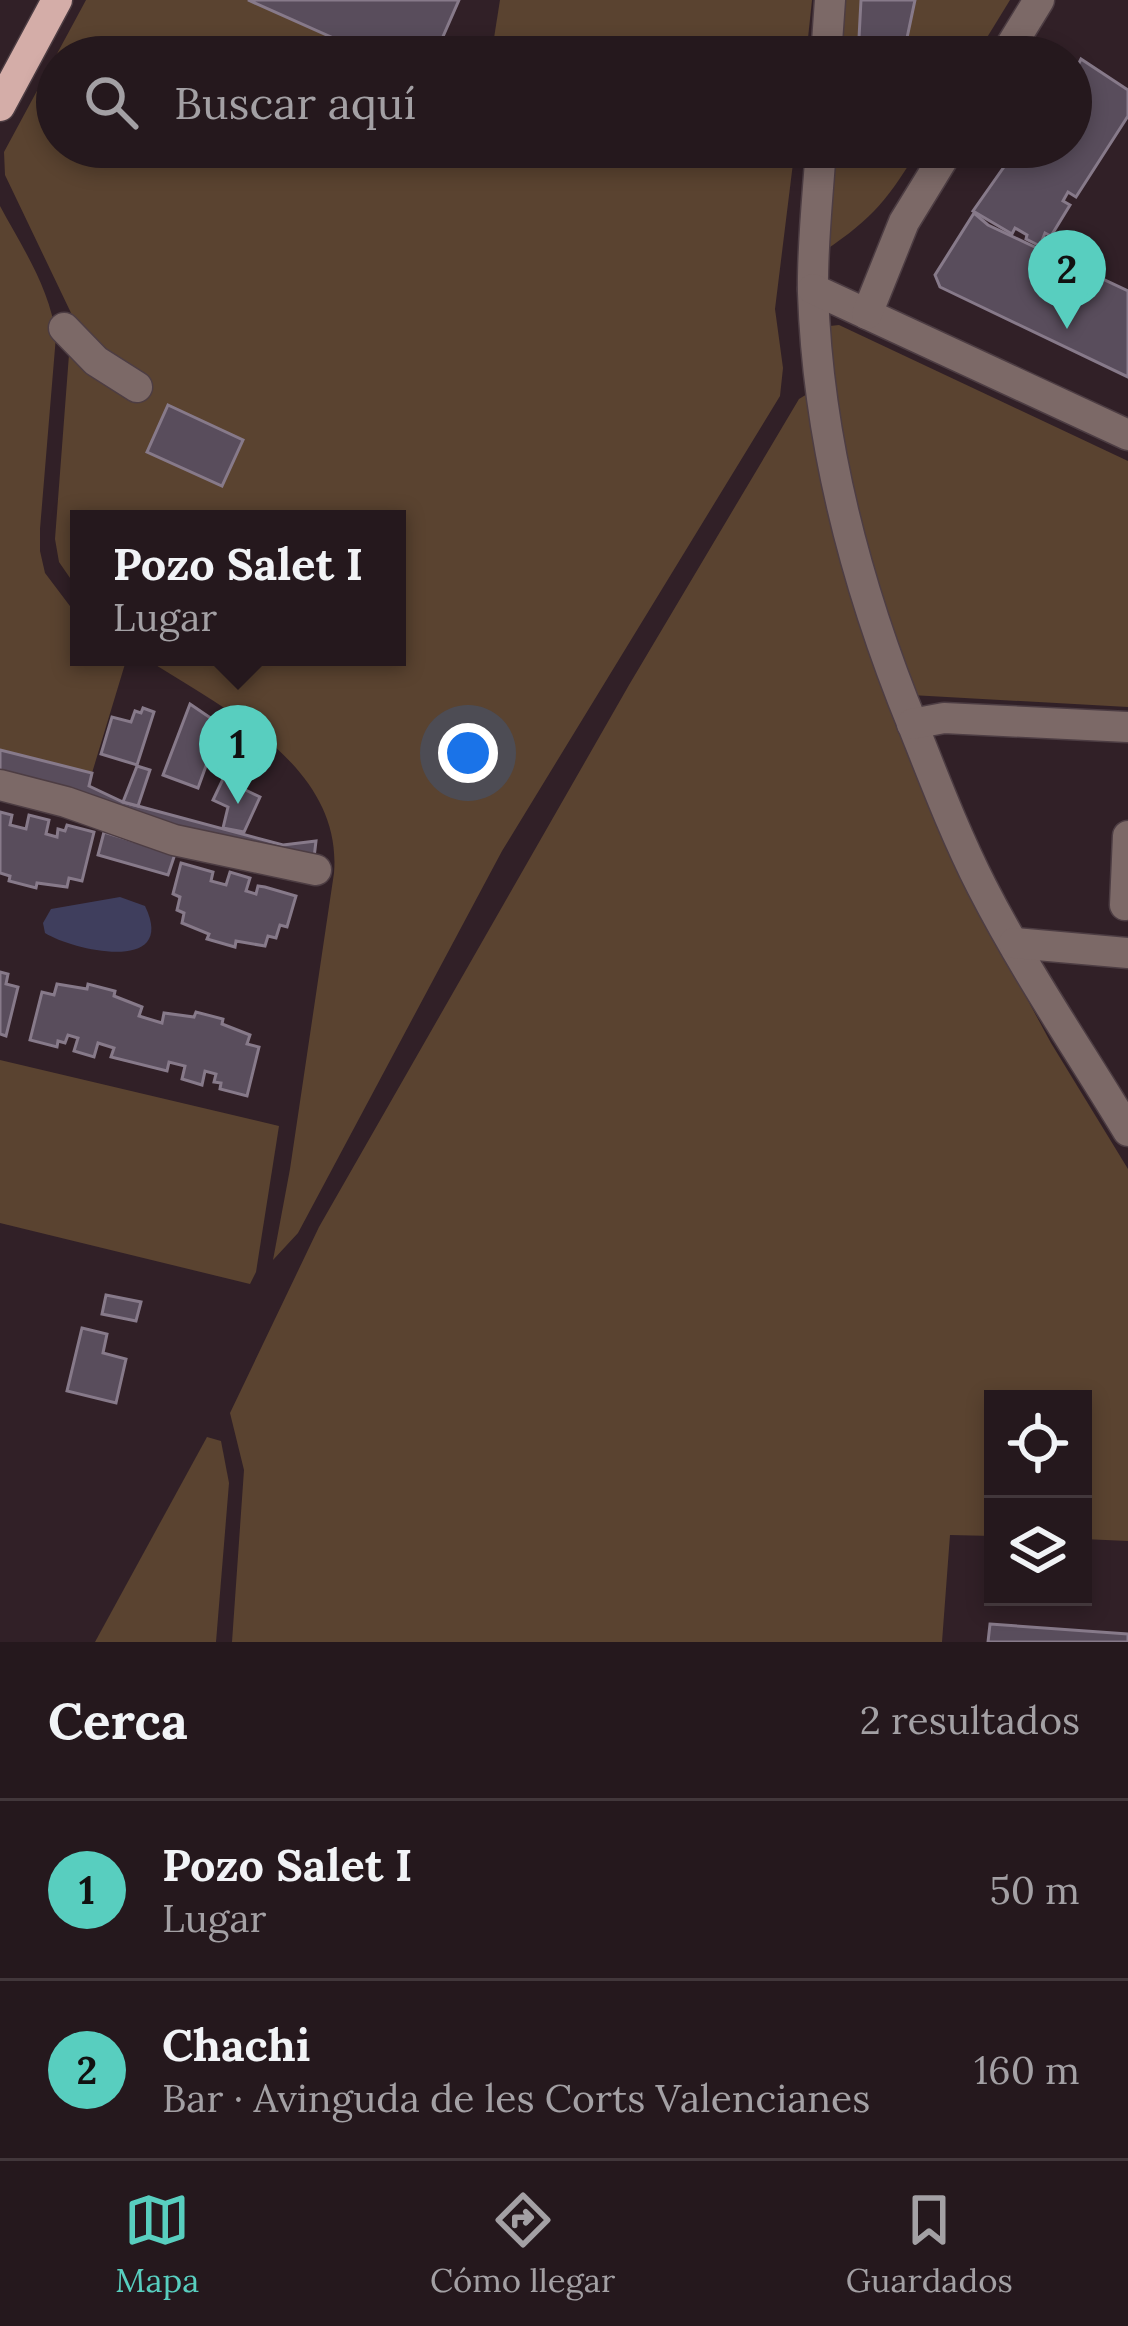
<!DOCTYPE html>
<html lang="es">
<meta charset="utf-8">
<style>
:root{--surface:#25181d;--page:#2d2126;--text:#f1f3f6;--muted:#a3a0a4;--line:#42373b;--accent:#58cebf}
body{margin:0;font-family:Lora,serif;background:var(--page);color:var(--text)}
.controls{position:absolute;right:36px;bottom:36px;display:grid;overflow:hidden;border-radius:0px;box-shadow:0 6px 18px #0003}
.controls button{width:108px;height:108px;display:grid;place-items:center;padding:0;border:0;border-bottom:3px solid var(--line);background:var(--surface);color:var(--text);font:60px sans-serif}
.you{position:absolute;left:468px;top:753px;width:42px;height:42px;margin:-30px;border:9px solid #fff;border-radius:50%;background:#1a73e8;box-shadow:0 0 0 18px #1a73e833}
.badge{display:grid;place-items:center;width:78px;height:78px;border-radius:50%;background:var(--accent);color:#111;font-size:39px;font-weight:700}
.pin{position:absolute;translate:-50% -99px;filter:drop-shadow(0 3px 6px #0008)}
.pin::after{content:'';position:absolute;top:63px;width:42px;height:36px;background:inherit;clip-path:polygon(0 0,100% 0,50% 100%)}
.popup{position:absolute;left:70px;top:510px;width:336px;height:156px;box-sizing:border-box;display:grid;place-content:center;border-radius:0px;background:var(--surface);filter:drop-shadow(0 3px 9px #0005);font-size:39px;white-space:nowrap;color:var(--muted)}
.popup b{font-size:45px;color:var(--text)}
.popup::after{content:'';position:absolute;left:50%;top:100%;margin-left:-24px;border:24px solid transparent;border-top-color:var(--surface)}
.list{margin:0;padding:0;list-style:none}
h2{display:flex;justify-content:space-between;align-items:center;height:156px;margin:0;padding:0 48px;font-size:51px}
h2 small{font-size:39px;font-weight:400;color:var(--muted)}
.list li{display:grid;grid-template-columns:78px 1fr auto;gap:36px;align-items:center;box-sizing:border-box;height:180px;padding:0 48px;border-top:3px solid var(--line)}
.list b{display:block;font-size:45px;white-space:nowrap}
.list p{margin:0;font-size:39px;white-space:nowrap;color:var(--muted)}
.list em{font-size:39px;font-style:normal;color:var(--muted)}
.icon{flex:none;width:66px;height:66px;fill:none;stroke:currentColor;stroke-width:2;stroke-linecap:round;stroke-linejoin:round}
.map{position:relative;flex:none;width:1128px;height:1642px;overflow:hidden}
.search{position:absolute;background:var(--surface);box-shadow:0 6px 18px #0003;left:36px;right:36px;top:36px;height:132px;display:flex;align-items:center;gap:30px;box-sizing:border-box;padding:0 42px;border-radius:66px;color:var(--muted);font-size:45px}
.sheet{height:516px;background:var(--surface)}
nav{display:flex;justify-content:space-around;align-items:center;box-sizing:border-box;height:168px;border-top:3px solid var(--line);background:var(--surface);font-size:33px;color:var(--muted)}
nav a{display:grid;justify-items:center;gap:6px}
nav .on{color:var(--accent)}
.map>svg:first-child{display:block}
.green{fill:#5a4330}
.water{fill:#3f3e5d}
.building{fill:#594d5c;stroke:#877a8a;stroke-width:3}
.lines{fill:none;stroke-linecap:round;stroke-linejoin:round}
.minor-casing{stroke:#4d3d43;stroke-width:33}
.major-casing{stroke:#4d3d43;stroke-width:33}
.minor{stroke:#7c6967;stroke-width:30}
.major{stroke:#d4ada8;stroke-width:30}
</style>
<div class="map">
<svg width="1128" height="1642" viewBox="0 0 1128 1642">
<rect width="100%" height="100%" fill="#312027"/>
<g class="green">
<path d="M86,0H250L375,57H57V147H795L775,309L783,368L780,396L502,851L298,1233L273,1260L290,1169L334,873C343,765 221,707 143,657H397V519H79V591L59,562L55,539L72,315L5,175L4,152Z"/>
<polygon points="500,0 812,0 806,57 491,57"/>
<polygon points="839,0 1010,0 975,57 835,57"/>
<path d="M830,147H920C889,197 874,218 824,251Z"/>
<path d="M0,206C22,247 50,288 56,336L40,529V551L45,573L79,618V657H118L125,664L92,773L0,750Z"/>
<polygon points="839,325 1128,461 1128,707 911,695 864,562 827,332 830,326"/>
<polygon points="812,391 826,473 1006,960 1051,1043 1128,1169 1128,1541 1083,1539 1083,1399 993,1399 993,1536 950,1535 942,1642 232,1642 244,1470 230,1413 319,1227 629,685 799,399"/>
<polygon points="0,1060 279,1126 256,1272 250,1284 0,1223"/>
<polygon points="207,1437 221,1441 229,1483 216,1642 95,1642"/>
</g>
<path class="water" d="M120,897L145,906C178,974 74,951 45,933L43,923L51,909Z"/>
<g class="building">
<polygon points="248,0 459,0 434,57 376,57"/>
<polygon points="861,0 915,0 903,57 858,57"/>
<polygon points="1081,59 1128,90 1128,116 1076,197 1068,192 1063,201 1070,205 1051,236 1045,233 1040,246 1026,239 1027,235 1015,228 1012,234 973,211 1018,147 1071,147 1071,66 1073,63 1078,65"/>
<polygon points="974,213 988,225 1128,291 1128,377 940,287 935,275"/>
<polygon points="168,405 243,440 222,486 147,452"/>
<polygon points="190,704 215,721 219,730 198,788 163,775"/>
<polygon points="143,708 154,712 137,765 101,754 112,717 131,722 135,711 141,713"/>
<polygon points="0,750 92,773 89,786 123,802 283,845 316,841 314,858 283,857 0,776"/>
<polygon points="137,766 150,770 138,806 123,802"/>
<polygon points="223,779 260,797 244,832 223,828 228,807 213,800"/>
<polygon points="0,812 12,815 10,825 26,829 29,815 49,820 46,834 57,837 58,829 65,831 67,825 94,832 82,881 69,878 67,887 37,883 36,888 9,881 10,876 0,873"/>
<polygon points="104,832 175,854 168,875 98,855"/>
<polygon points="181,863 213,872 211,881 226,885 230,872 250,878 246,891 256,894 258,886 265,887 296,896 287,927 280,925 276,938 268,936 265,946 236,941 235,947 207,939 209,934 182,923 184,913 177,910 180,897 173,894"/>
<polygon points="0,972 8,974 6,984 18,987 6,1036 0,1034"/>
<polygon points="57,984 87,989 88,984 115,991 114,996 142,1007 139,1016 162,1023 164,1013 194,1017 196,1012 223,1019 222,1024 250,1035 247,1044 259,1047 247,1096 220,1089 221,1083 214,1082 216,1074 205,1071 202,1085 182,1079 185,1066 169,1062 167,1071 111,1057 114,1048 98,1043 94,1057 74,1051 78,1038 68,1035 65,1043 58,1041 57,1047 30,1040 42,992 54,995"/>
<polygon points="106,1295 141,1302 136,1321 102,1314"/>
<polygon points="82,1328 107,1334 103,1353 126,1359 116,1403 67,1391"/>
<polygon points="990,1624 1128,1634 1128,1642 988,1642"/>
</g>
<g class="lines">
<g class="minor-casing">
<g id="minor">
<polyline points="826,57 830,0"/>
<polyline points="1004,57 1039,0"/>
<path d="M821,147C818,195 812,245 813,293C818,444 857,589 914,728C935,781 956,836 982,887C1025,971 1079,1050 1128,1131"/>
<polyline points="813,289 1128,435"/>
<polyline points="867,314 904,222 950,147"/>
<polyline points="64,328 96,361 137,387"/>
<polyline points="912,724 944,718 1128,727"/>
<polyline points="0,785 66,802 174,840 316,870"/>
<polyline points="1125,905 1128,836"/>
<polyline points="1014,943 1128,953"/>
</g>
</g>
<g class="major-casing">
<polyline id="major" points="0,106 57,0"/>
</g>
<use href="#minor" class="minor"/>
<use href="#major" class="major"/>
</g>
</svg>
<div class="controls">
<button><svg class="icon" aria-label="locate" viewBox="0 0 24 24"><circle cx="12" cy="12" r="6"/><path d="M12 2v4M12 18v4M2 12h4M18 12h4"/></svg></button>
<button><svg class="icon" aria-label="layers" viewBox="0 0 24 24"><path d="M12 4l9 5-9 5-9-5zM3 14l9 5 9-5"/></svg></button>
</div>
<div class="you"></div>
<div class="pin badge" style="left:238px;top:804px">1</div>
<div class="popup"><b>Pozo Salet I</b>Lugar</div>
<div class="pin badge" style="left:1067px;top:329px">2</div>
<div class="search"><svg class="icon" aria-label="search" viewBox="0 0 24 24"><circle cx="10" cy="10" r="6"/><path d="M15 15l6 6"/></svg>Buscar aquí</div>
</div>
<section class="sheet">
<h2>Cerca<small>2 resultados</small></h2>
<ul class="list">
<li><span class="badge">1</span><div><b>Pozo Salet I</b><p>Lugar</p></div><em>50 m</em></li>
<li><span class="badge">2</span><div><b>Chachi</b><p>Bar · Avinguda de les Corts Valencianes</p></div><em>160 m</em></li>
</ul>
</section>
<nav>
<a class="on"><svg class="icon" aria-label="map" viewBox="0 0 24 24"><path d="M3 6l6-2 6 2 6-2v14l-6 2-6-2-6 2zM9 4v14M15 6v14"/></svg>Mapa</a>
<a><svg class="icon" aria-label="directions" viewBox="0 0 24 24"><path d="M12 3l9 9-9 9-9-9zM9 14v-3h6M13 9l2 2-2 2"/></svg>Cómo llegar</a>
<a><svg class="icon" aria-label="saved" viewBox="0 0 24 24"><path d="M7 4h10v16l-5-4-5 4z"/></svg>Guardados</a>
</nav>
